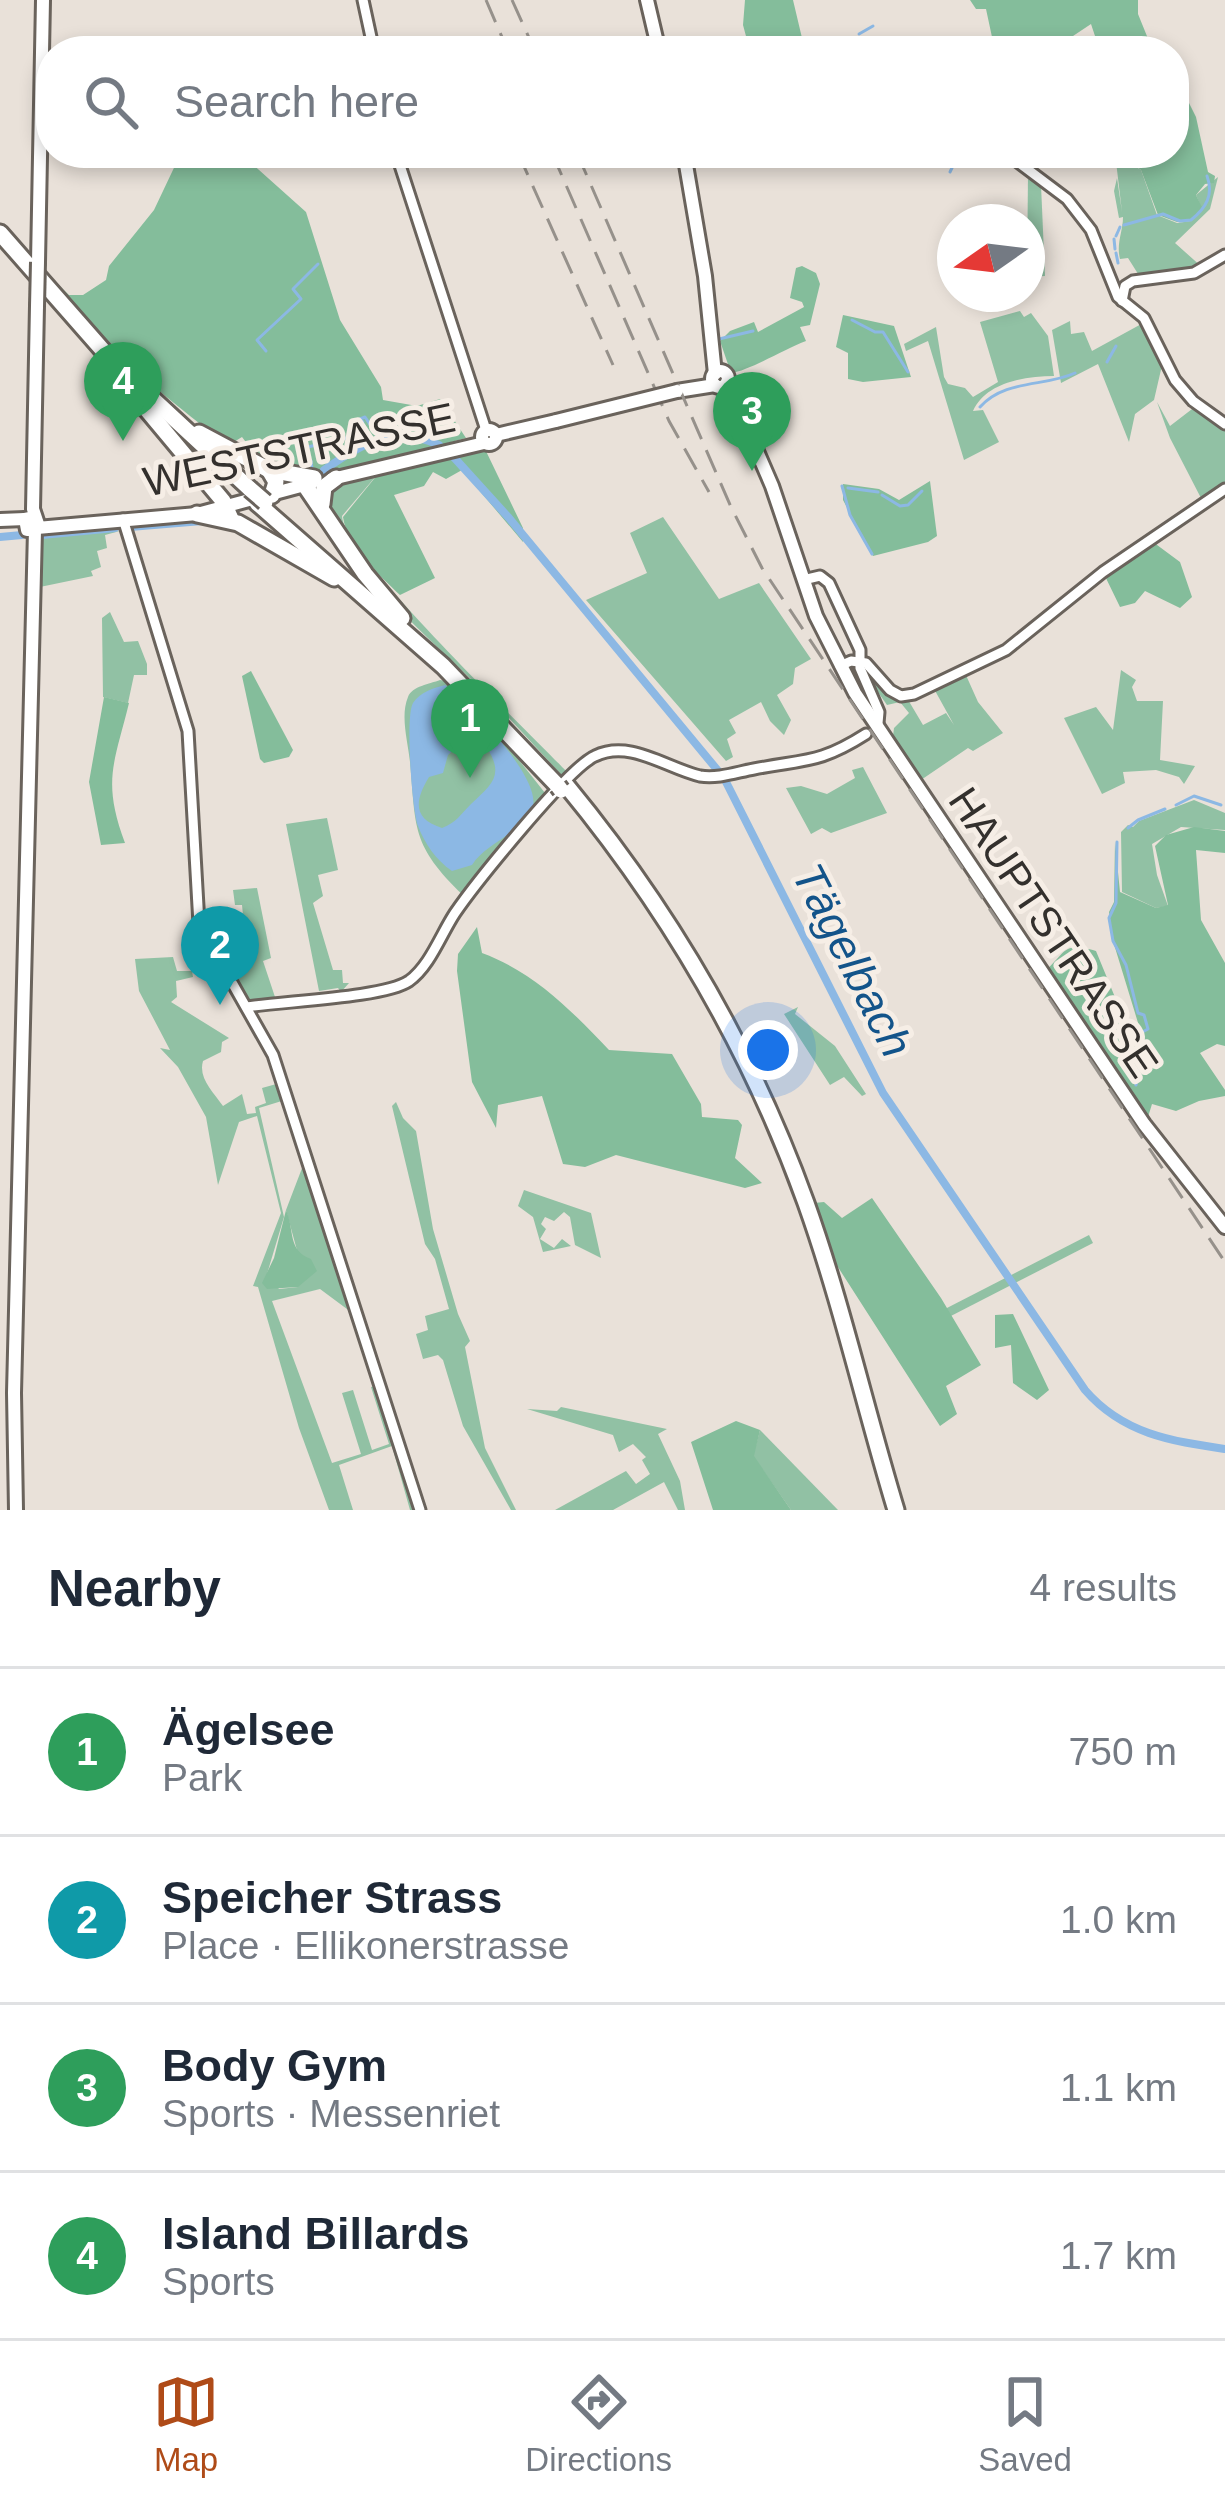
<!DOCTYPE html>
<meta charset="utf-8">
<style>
:root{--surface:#fff;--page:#f2f2f3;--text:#1f2937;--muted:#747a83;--line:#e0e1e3;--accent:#af4b18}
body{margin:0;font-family:Arial,sans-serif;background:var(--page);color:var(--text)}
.compass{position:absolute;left:937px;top:204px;width:108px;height:108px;border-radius:50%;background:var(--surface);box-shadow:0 6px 18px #0003;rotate:256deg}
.you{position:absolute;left:768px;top:1050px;width:42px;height:42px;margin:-30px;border:9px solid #fff;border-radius:50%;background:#1a73e8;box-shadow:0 0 0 18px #1a73e833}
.badge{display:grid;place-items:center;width:78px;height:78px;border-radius:50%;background:var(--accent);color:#fff;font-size:39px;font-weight:700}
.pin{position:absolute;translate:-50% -99px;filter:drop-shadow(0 3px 6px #0008)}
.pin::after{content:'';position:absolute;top:63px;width:42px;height:36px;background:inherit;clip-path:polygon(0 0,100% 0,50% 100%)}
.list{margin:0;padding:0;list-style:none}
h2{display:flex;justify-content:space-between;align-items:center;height:156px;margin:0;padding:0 48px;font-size:51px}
h2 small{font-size:39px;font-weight:400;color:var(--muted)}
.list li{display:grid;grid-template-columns:78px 1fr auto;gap:36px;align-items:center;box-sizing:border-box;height:168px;padding:0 48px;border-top:3px solid var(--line)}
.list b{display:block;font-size:45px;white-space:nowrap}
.list p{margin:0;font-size:39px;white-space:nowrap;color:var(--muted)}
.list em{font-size:39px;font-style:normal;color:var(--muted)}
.icon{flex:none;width:66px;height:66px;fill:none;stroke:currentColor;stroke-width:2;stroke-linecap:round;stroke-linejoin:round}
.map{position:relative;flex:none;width:1225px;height:1510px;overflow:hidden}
.search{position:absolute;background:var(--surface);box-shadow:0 6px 18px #0003;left:36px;right:36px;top:36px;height:132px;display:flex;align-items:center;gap:30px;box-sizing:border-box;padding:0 42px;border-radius:48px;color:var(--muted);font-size:45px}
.sheet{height:828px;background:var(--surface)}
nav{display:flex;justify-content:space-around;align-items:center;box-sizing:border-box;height:168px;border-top:3px solid var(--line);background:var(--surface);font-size:33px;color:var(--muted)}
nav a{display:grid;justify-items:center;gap:6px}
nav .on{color:var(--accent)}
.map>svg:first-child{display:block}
.green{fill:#91c1a4}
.forest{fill:#84bd9b}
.water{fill:#8cb8e4;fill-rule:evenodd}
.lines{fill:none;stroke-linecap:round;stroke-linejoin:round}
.stream{stroke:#8cb8e4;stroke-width:3}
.river{stroke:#8cb8e4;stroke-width:8}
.minor-casing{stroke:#6a635c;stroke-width:15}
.major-casing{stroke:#6a635c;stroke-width:18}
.highway-casing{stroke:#6a635c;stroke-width:21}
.minor{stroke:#fff;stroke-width:9}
.major{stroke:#fff;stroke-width:12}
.highway{stroke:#fff;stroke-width:15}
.rail{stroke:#96918b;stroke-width:3;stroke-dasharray:24 12;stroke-linecap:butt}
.major-bridge-casing{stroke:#6a635c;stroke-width:18;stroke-linecap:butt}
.highway-bridge-casing{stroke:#6a635c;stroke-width:21;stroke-linecap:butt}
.major-bridge{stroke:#fff;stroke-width:12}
.highway-bridge{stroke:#fff;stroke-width:15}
.labels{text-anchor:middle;stroke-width:10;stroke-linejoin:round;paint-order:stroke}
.street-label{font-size:42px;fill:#33302d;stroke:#f6eee6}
.water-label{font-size:45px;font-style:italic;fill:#13548a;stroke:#f6eee6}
</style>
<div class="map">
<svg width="1225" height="1510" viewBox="0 0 1225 1510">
<rect width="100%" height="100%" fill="#e9e1d9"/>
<g class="green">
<path d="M1115,153L1141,170L1157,215L1177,223L1191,221L1202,209L1196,195L1218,177L1210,209L1175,243L1203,268L1140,277L1128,258L1120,259C1116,243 1123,232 1123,217L1119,218L1114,191L1117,178L1122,212Z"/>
<polygon points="1028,174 1041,185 1045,276 1027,277"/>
<path d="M1020,311L1024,317L1031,313L1048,336L1054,376C1025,376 986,382 973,411L983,410L999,442L964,460L928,341L906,351L904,344L936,327L944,377L948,384L965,388L973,397L998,382L980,322Z"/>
<polygon points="1070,321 1071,334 1084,332 1092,351 1145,322 1163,361 1154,400 1135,414 1129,442 1098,364 1061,383 1052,330"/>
<polygon points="1157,402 1170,426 1196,406 1225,426 1225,487 1202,500 1170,438"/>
<path d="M382,469L342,516C343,555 529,732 566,771L564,778C535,746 506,714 475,683C426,635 334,558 325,488Z"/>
<polygon points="663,517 719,599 759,583 811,659 795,668 793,684 777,695 791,720 784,735 770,721 761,702 729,720 736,733 727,739 733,757 726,761 586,600 647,573 630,533"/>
<polygon points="120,531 105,535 107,548 97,551 101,567 91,571 93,576 35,588 41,536"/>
<polygon points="110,612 124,642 138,641 147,664 147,675 134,675 128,703 103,697 102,618"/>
<polygon points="866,667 888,691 907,698 923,725 946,713 954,725 933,687 965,673 978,702 1003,733 973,751 968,748 918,782 892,744 894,728 909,713 900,702 887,705 866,675"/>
<polygon points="1121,670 1136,680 1132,687 1137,701 1163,701 1160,760 1195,766 1184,784 1179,777 1156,770 1123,772 1125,783 1102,794 1064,718 1096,707 1113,730"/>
<path d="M440,680L446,681L511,750L549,798L463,895C411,845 416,828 410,762C408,742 400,716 408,697C412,686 430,684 440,680Z"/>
<polygon points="863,767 887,813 831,833 822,828 811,834 786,788 801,786 827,794 855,778 852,770"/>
<polygon points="1194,800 1225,813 1225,830 1181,827 1152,844 1157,875 1168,906 1156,908 1122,892 1121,832 1128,825 1133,827 1139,821"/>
<polygon points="327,818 338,870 318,875 323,896 313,903 333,970 342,970 343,983 349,983 341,992 338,988 319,991 286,824"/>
<path d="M257,888L271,958L263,961L276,1000C242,1005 244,1000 228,972L241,965L235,946L217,953L208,938L243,915L242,905H235L233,890Z"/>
<path d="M173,957L177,971H192L193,977L176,981L177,997L171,1002L229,1038L222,1042L221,1052L203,1061C198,1078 213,1092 223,1106L242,1094L247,1114L256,1113L255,1107L266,1103L262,1088L280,1083L285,1100L259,1108L284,1217L267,1274L279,1289L298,1287V1254L286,1210L304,1163L351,1312L320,1289L272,1301L332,1463L361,1454L342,1393L353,1390L372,1450L389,1444L371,1387L381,1385L420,1510H410L392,1446L339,1465L353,1510H329L299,1428L258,1287L253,1286L281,1213L257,1116L239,1122L218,1185L206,1117L178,1067L160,1048L170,1050L139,991L135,959Z"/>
<polygon points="798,1007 795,1014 835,1046 866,1094 862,1096 844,1077 830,1085 784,1014"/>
<polygon points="396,1102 403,1118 416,1131 433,1229 458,1314 470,1341 465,1347 485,1448 516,1510 511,1510 463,1426 443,1360 438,1355 423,1359 416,1334 428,1330 425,1316 449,1309 435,1259 425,1244 392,1106"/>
<polygon points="524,1190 591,1213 601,1258 575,1245 570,1217 564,1212 554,1221 545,1217 541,1224 546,1229 540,1239 554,1248 562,1239 571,1246 543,1252 533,1217 518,1206"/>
<polygon points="1089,1235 1093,1243 947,1318 943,1310"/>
<polygon points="561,1407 667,1429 658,1434 680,1481 685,1510 678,1510 664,1482 613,1510 555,1510 626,1471 636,1484 650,1474 642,1460 646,1457 633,1444 619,1452 613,1435 527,1409 557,1411"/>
<polygon points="760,1430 838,1510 791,1510 753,1456"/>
</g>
<g class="forest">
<polygon points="745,0 793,0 802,38 797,40 795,50 750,51 743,25"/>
<polygon points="970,0 1138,0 1138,14 1153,51 1100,51 1091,24 1070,38 1070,51 995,51 986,9 976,9"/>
<polygon points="1174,73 1196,117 1208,172 1215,176 1214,183 1205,184 1196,195 1203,209 1191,221 1177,222 1158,215 1141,170 1119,153 1174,153"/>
<path d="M181,153H240L306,212L340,320L381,387L383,400L417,406L440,399L466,438C401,454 288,504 242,437L229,445C188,417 58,311 42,269L69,295H83L106,280L109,266L154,210Z"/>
<path d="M802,266L816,273L820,284L810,325L800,327L806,341C785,349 748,371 731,373L720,341L730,331L754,322L758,332L804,307L802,302L790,298L796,268Z"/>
<polygon points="843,315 894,326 911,377 863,382 848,379 848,353 836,347"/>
<path d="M484,447L523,528V542L462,470L446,479L433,472L424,486L394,495L435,578L400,595C379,575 347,546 343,517L382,469Z"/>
<polygon points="930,481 937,536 928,542 873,556 843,500 843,484 879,489 899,500"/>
<polygon points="1153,542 1180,562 1192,597 1180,608 1145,591 1135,603 1120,607 1103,572"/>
<polygon points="251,671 293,750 289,757 264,763 260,759 242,676"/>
<path d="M104,697L129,703C114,764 102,781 125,843L101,845L89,782Z"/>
<path d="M1194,827L1225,831V853L1196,850L1201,920L1225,963V1046L1217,1044L1200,1053L1225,1090V1096L1199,1101L1176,1111L1152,1104L1148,1117L1045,971C1067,952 1062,941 1096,951L1126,1024L1139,1026L1113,941L1109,912L1114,902L1115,842L1120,892L1156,908L1168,905L1155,846L1166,835Z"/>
<path d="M477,927L482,953C534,972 571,1010 609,1050L672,1054L701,1104L702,1117L738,1120L742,1125L735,1158L762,1183L745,1188L616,1155L585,1167L563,1164L542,1096L498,1105L496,1128L472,1082L457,971L458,954Z"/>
<polygon points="872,1198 941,1298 981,1365 946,1386 957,1414 940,1426 836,1264 814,1203 824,1202 842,1218"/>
<path d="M286,1210C295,1231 287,1250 311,1259L317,1271L298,1287L267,1289L262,1283L274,1258Z"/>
<polygon points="1013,1314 1049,1390 1037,1400 1013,1383 1011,1345 995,1348 995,1315"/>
<polygon points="736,1421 760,1430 754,1456 791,1510 713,1510 691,1442"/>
</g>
<path class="water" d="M445,685C468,702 545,781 532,809C519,835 486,843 472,865L452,871C436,860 425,844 418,826C412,810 405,716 413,703C420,692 434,688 445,685ZM458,746L487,748C505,776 491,785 471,804C460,815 457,822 442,828C412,819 415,800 429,777L443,773L448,755Z"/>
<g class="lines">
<g class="stream">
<polyline points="859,34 873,26"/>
<polyline points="852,51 856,47"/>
<polyline points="950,172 959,153"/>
<path d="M1124,225L1163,214L1180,221L1191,220C1206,208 1214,195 1207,176"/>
<polyline points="1116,236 1120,227"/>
<polyline points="1114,239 1115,249"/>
<polyline points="1116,253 1118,263"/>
<polyline points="852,320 875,332 883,332 908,372"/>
<polyline points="719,339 753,331"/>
<polyline points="266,351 257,340 301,299 293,289 318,264"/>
<polyline points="1107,362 1116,346"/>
<path d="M980,407C1005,379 1045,387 1075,373"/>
<polyline points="416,436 438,403"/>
<polyline points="343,439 356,435 363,422 360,419 365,417 371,426 378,425 375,419 390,414"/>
<polyline points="312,469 311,461 302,455 308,447 336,440"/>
<polyline points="842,486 850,515 872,554"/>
<polyline points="848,488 878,492"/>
<polyline points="882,495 900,506 908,505 922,491"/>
<polyline points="1176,805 1194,796 1221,805"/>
<polyline points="1128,828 1138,820 1165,809"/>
<path d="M1117,842L1116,903L1109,918L1113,941L1126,965L1138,1013L1144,1015L1148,1029L1133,1037C1145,1054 1139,1065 1136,1085"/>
</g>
<g class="river">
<path d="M450,453L509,518L724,778L883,1093L1085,1390C1123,1434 1171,1441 1225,1449"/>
<path d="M324,470C362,444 392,424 439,445"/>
<polyline points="130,527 202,521"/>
<polyline points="42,535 115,528"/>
<polyline points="0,537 22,535"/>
</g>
<g class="minor-casing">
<g id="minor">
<polyline points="363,0 374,51"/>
<polyline points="396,153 486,430"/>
<polyline points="1006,153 1067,199 1091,230 1118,297 1144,318 1175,380 1193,401 1225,424"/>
<polyline points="1122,301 1125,286 1133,281 1194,273 1225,255"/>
<polyline points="123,519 188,731 199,924 273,1055 420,1510"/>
<polyline points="803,580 820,576 829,583 860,650 860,668 879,712 878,723"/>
<polyline points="840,666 851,661 866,663 890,690 901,696 914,694 1006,650 1103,572 1225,489"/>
<path d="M247,1007C282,1001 384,998 409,981C430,966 441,934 455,913C475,884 568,768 595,756C630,739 666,768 700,776C718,779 737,772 754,769C805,759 819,764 866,734"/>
</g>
</g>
<g class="major-casing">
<g id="major">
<polyline points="647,0 659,51"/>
<polyline points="684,153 705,276 715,374"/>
<polyline points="38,262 43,0"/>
<circle cx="720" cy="379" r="8"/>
<polyline points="727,382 772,486 816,616 855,693 1144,1124 1225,1227"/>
<polyline points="677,391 715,385"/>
<circle cx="489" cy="437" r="7"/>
<polyline points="496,435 556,421"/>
<polyline points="332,479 484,443"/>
<polyline points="35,517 25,519 27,530 35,530 38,524 33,509 37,306"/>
<polyline points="0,520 25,519"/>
<polyline points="37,528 197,514 312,483"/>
<polyline points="16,1510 14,1393 35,530"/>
</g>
</g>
<g class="highway-casing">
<g id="highway">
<polyline points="0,233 114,363 250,489"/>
<polyline points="132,392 223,501 232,521"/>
<polyline points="199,433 269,470 314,478"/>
<polyline points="269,470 276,482 272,495"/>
<polyline points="302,481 365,574 402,618"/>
<polyline points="257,503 443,666 558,786"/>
<polyline points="322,504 324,487 336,478"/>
<polyline points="197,514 238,523 334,578"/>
<path d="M566,785C669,910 751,1050 806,1203C842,1304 865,1408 896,1510"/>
</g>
</g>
<use href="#minor" class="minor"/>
<use href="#major" class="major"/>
<use href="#highway" class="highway"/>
<g class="rail">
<polyline points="486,0 508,51"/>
<polyline points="512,0 535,51"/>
<polyline points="518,153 613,365"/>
<polyline points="552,153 669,421 709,492"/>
<polyline points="577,153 731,507 762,568 1225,1262"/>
</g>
<g class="major-bridge-casing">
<g id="major-bridge">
<polyline points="37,306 38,262"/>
<polyline points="556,421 677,391"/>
</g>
</g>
<g class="highway-bridge-casing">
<g id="highway-bridge">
<polyline points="250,489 265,502"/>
<polyline points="558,786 561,790"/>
</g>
</g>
<use href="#major-bridge" class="major-bridge"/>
<use href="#highway-bridge" class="highway-bridge"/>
</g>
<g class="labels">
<g class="street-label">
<text transform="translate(299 449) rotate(-12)" y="15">WESTSTRASSE</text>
<text transform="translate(1054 932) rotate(56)" y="15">HAUPTSTRASSE</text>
</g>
<g class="water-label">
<text transform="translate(853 960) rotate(63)" y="16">Tägelbach</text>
</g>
</g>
</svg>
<svg class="compass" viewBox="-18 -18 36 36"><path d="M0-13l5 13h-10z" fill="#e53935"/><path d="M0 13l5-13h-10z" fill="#747a83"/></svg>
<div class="you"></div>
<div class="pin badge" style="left:470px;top:778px;background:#2e9e5b">1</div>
<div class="pin badge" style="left:220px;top:1005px;background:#0f9aa8">2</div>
<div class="pin badge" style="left:752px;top:471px;background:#2e9e5b">3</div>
<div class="pin badge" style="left:123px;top:441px;background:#2e9e5b">4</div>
<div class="search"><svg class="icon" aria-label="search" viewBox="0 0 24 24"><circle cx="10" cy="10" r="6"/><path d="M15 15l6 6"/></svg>Search here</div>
</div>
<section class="sheet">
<h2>Nearby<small>4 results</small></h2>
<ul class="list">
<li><span class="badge" style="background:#2e9e5b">1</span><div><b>Ägelsee</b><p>Park</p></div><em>750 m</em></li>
<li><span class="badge" style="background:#0f9aa8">2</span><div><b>Speicher Strass</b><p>Place · Ellikonerstrasse</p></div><em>1.0 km</em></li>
<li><span class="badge" style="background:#2e9e5b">3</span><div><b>Body Gym</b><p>Sports · Messenriet</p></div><em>1.1 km</em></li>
<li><span class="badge" style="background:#2e9e5b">4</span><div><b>Island Billards</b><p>Sports</p></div><em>1.7 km</em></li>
</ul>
</section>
<nav>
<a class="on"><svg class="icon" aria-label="map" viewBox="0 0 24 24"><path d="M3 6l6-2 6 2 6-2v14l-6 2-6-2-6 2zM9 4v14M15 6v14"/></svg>Map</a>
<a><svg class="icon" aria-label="directions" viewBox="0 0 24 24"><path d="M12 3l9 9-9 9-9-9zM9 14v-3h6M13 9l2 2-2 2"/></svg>Directions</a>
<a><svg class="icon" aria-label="saved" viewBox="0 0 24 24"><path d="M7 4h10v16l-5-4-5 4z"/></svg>Saved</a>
</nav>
